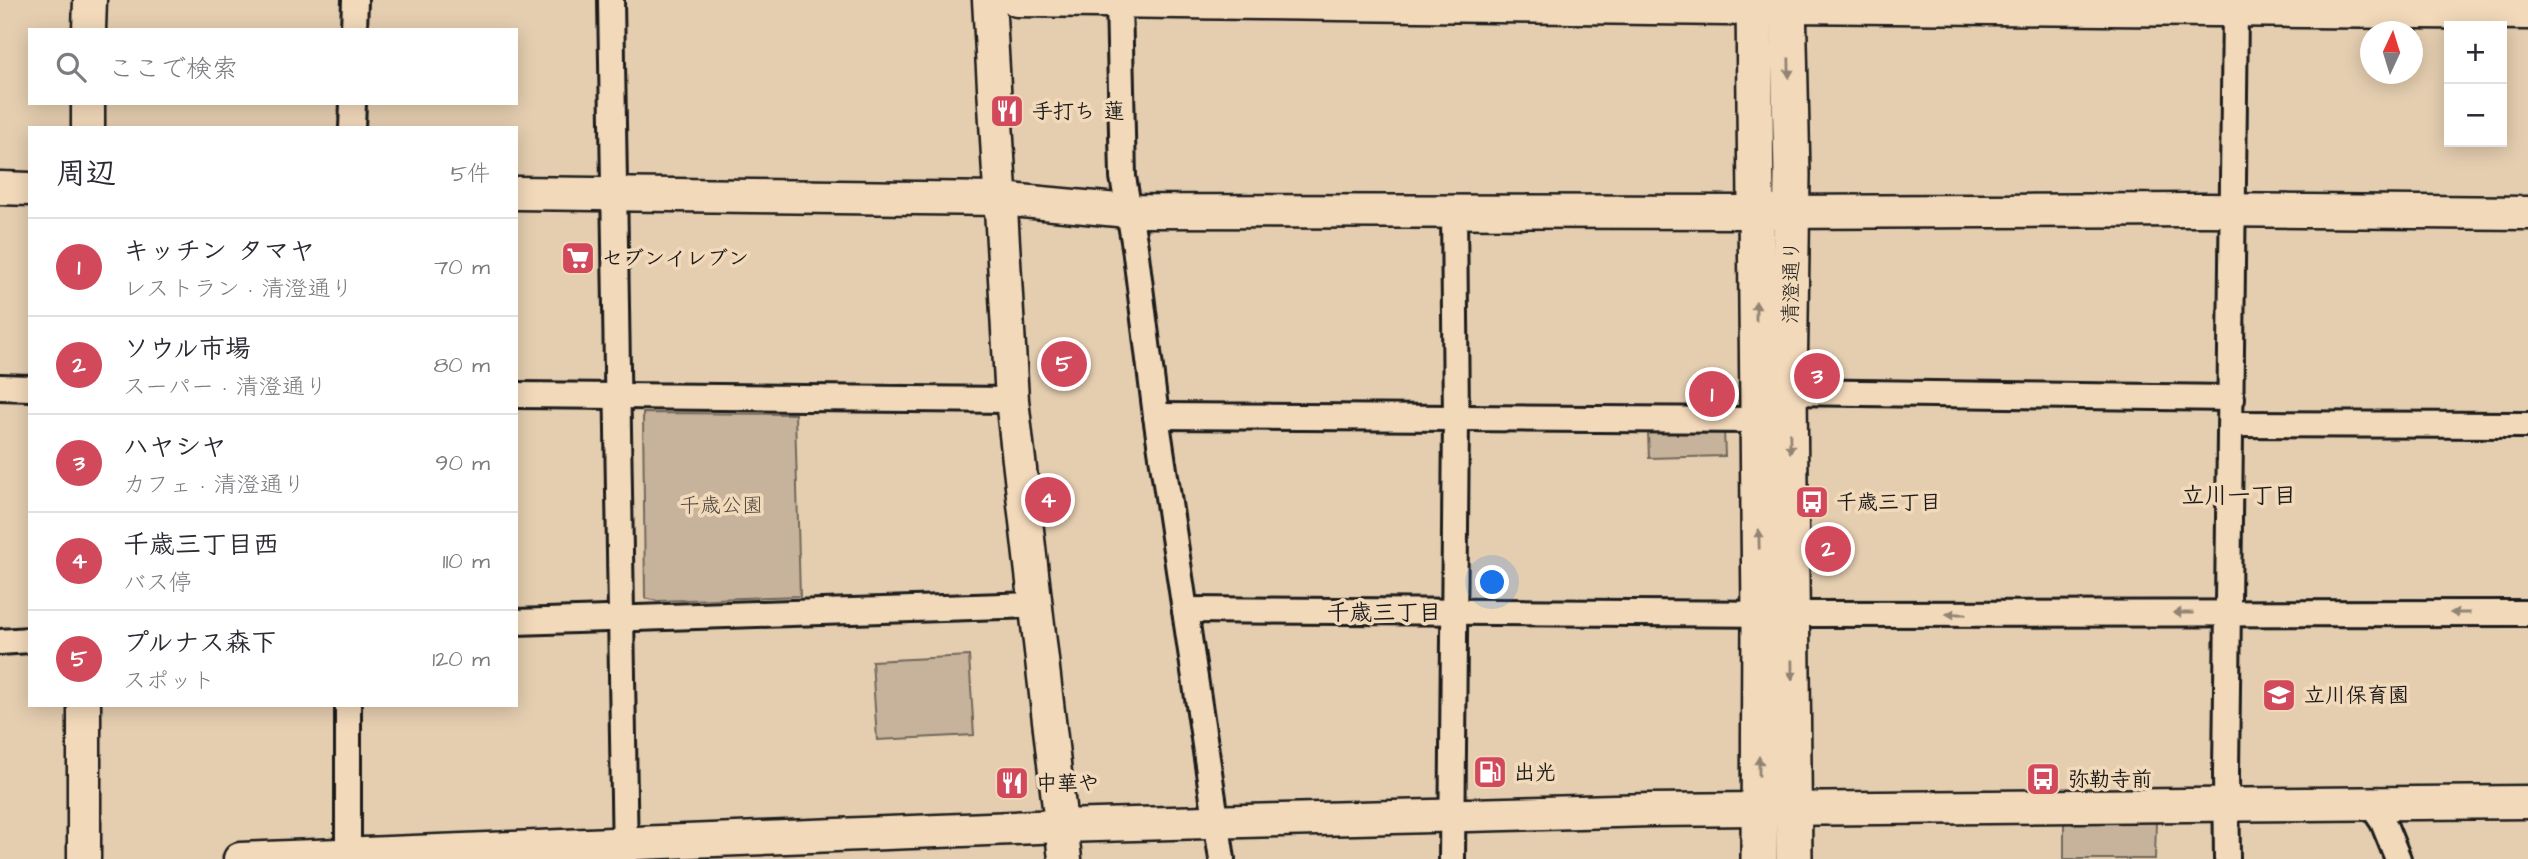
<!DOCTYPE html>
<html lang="ja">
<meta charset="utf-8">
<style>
:root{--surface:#fff;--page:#f2f2f3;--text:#2b2b33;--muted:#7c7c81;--line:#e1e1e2;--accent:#d1495b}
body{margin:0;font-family:"Architects Daughter","Klee One",sans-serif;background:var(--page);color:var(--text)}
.controls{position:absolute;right:21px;top:21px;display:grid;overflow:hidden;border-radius:0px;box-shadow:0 4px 18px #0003}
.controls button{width:63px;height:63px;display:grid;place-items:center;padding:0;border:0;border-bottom:2px solid var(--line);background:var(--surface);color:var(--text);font:35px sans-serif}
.compass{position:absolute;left:2360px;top:21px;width:63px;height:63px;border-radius:50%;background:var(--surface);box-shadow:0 4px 18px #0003;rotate:4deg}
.you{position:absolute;left:1493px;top:583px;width:24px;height:24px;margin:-18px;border:5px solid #fff;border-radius:50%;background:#1a73e8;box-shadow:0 0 0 10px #1a73e833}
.badge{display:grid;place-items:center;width:46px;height:46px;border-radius:50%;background:var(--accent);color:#fff;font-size:23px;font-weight:700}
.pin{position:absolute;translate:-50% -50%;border:4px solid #fff;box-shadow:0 2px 7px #0006}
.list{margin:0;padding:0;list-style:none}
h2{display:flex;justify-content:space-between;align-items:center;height:91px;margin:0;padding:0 28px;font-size:30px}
h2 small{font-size:23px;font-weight:400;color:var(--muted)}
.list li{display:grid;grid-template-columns:46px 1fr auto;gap:21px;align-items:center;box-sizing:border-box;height:98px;padding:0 28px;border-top:2px solid var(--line)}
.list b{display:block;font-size:26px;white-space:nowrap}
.list p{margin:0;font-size:23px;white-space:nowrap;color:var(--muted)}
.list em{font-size:23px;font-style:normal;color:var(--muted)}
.icon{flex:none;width:38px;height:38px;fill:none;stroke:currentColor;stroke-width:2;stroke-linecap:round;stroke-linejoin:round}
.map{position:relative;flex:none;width:2528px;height:859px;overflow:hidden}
.search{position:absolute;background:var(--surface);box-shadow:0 4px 18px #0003;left:28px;top:28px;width:490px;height:77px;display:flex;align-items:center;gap:18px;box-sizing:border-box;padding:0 24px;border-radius:0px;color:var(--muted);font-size:26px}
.panel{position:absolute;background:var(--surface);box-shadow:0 4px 18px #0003;left:28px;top:126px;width:490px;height:581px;border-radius:0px}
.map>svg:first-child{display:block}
.green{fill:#c7b39b;stroke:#72685c;stroke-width:2}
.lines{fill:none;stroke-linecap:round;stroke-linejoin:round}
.minor-casing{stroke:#1c1c1c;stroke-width:30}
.tertiary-casing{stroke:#1c1c1c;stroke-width:37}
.secondary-casing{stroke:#1c1c1c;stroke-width:40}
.minor{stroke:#f2d9ba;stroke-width:24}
.tertiary{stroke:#f2d9ba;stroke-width:32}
.secondary{stroke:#f2d9ba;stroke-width:35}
.oneway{fill:#928473}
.labels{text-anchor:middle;stroke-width:7;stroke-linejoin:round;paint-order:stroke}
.poi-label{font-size:21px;font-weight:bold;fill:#1c1c1c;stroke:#f2d9ba;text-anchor:start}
.street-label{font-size:21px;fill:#1c1c1c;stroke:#f2d9ba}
.park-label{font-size:21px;fill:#4f4942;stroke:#f2d9ba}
.neighbourhood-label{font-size:23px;font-weight:bold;fill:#1c1c1c;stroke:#f2d9ba}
</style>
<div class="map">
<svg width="2528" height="859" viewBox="0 0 2528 859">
<rect width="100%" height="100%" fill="#e5ceb0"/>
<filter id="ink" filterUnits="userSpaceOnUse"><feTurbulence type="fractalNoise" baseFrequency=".0143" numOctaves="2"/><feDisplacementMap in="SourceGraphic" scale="14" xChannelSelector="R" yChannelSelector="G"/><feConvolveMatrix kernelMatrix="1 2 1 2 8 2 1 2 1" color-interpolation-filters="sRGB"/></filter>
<g filter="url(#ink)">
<g class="green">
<polygon points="643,413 795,414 800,596 657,601 645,598"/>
<polygon points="1724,430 1725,456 1649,458 1648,433"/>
<polygon points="969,656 974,735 877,740 872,661"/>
<polygon points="2156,821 2155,859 2064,859 2064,822"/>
</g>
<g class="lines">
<g class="minor-casing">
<g id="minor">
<polyline points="611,0 625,859"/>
<polyline points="1119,1 1123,177 1135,247 1156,416 1222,859"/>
<polyline points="354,30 355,0"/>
<polyline points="352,128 353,103"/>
<polyline points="0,387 30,388"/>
<polyline points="1789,392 2232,398"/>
<polyline points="516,395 1012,400"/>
<polyline points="1156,416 1757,420"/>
<polyline points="2231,424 2528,425"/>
<polyline points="1185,610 1791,614 2528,613"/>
<polyline points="516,622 1035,605"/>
<polyline points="0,642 30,640"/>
<polyline points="2370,803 2383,822 2398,859"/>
<polyline points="348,855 348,705"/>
<polyline points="1452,859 1456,418 1454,211"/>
<polyline points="2227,859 2226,773 2235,11"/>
</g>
</g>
<g class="tertiary-casing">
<g id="tertiary">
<polyline points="989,0 1012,400 1065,859"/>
<polyline points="1017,0 1727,9 1788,6 2528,13"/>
<polyline points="89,30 90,0"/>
<polyline points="88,128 88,103"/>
<polyline points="0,188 30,189"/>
<polyline points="516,193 1000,199 1128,211 1755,212 2203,210 2528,213"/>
<polyline points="84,705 84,859"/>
<polyline points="240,859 1061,826 1650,810 2528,802"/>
</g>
</g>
<g class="secondary-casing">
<g id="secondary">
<polyline points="1754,0 1760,614 1759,859"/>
<polyline points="1788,0 1792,175 1789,392 1794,859"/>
</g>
</g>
<use href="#minor" class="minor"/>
<use href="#tertiary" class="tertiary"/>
<use href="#secondary" class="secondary"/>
</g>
<defs><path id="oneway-solid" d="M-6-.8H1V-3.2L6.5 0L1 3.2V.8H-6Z" transform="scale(1.75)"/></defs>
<g class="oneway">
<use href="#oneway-solid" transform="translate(1789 68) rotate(89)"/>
<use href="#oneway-solid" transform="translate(1756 311) rotate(-90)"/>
<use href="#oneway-solid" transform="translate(1790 443) rotate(89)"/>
<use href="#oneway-solid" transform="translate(1759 539) rotate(-91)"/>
<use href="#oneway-solid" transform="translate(2183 613) rotate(180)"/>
<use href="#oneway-solid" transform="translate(2460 613) rotate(180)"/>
<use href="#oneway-solid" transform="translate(1956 614) rotate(-180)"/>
<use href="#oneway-solid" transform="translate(1792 670) rotate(89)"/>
<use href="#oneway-solid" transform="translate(1759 766) rotate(-90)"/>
</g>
</g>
<defs>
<g id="restaurant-square" transform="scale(1.75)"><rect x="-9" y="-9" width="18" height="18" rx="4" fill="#d1495b" stroke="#f2d9ba"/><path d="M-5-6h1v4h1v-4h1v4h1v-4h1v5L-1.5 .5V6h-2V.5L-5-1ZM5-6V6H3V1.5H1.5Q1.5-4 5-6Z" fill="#fff"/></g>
<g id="supermarket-square" transform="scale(1.75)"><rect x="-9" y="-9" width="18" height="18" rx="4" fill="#d1495b" stroke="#f2d9ba"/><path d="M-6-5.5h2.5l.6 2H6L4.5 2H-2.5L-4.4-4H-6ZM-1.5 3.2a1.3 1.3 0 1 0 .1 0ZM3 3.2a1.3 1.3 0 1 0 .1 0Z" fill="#fff"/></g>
<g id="bus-square" transform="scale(1.75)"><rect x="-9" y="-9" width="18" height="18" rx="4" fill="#d1495b" stroke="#f2d9ba"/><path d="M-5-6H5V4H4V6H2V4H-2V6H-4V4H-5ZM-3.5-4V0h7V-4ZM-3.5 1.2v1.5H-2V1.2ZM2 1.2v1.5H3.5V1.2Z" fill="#fff"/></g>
<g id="school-square" transform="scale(1.75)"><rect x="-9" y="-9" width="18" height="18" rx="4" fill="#d1495b" stroke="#f2d9ba"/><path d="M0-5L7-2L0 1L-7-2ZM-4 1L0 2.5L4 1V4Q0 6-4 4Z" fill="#fff"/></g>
<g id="fuel-square" transform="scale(1.75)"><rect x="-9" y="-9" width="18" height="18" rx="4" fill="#d1495b" stroke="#f2d9ba"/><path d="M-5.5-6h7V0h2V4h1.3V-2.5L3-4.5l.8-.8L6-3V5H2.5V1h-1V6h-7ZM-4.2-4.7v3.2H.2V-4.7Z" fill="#fff"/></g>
</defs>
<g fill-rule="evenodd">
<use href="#restaurant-square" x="1007" y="111"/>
<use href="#supermarket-square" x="578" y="258"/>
<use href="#bus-square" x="1812" y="502"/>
<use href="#school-square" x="2279" y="695"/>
<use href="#fuel-square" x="1490" y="772"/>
<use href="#bus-square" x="2043" y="779"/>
<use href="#restaurant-square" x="1012" y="783"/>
</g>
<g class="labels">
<g class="poi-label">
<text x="1032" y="118">手打ち 蓮</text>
<text x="602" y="265">セブンイレブン</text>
<text x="1836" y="509">千歳三丁目</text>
<text x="2304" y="702">立川保育園</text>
<text x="1514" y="779">出光</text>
<text x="2068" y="786">弥勒寺前</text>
<text x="1036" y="790">中華や</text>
</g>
<g class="street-label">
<text transform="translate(1791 282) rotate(-89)" y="7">清澄通り</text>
</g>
<g class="park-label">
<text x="721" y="512">千歳公園</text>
</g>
<g class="neighbourhood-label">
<text x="2239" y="503">立川一丁目</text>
<text x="1384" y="620">千歳三丁目</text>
</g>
</g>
</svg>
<div class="controls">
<button>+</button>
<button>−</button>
</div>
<svg class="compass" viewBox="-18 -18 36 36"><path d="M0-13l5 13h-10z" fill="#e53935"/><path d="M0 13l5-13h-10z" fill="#7c7c81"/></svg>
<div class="you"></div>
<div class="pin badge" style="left:1712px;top:394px">1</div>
<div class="pin badge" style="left:1828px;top:549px">2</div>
<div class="pin badge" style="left:1817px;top:376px">3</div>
<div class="pin badge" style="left:1048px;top:500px">4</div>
<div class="pin badge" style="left:1064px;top:364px">5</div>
<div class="search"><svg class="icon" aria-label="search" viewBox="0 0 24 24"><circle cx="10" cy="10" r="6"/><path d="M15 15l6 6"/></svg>ここで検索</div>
<section class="panel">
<h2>周辺<small>5件</small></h2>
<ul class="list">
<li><span class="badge">1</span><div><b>キッチン タマヤ</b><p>レストラン · 清澄通り</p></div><em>70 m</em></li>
<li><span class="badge">2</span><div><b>ソウル市場</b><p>スーパー · 清澄通り</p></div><em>80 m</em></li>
<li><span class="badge">3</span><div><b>ハヤシヤ</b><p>カフェ · 清澄通り</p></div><em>90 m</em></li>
<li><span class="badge">4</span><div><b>千歳三丁目西</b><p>バス停</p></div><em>110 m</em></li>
<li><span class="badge">5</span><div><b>プルナス森下</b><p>スポット</p></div><em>120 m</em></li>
</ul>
</section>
</div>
